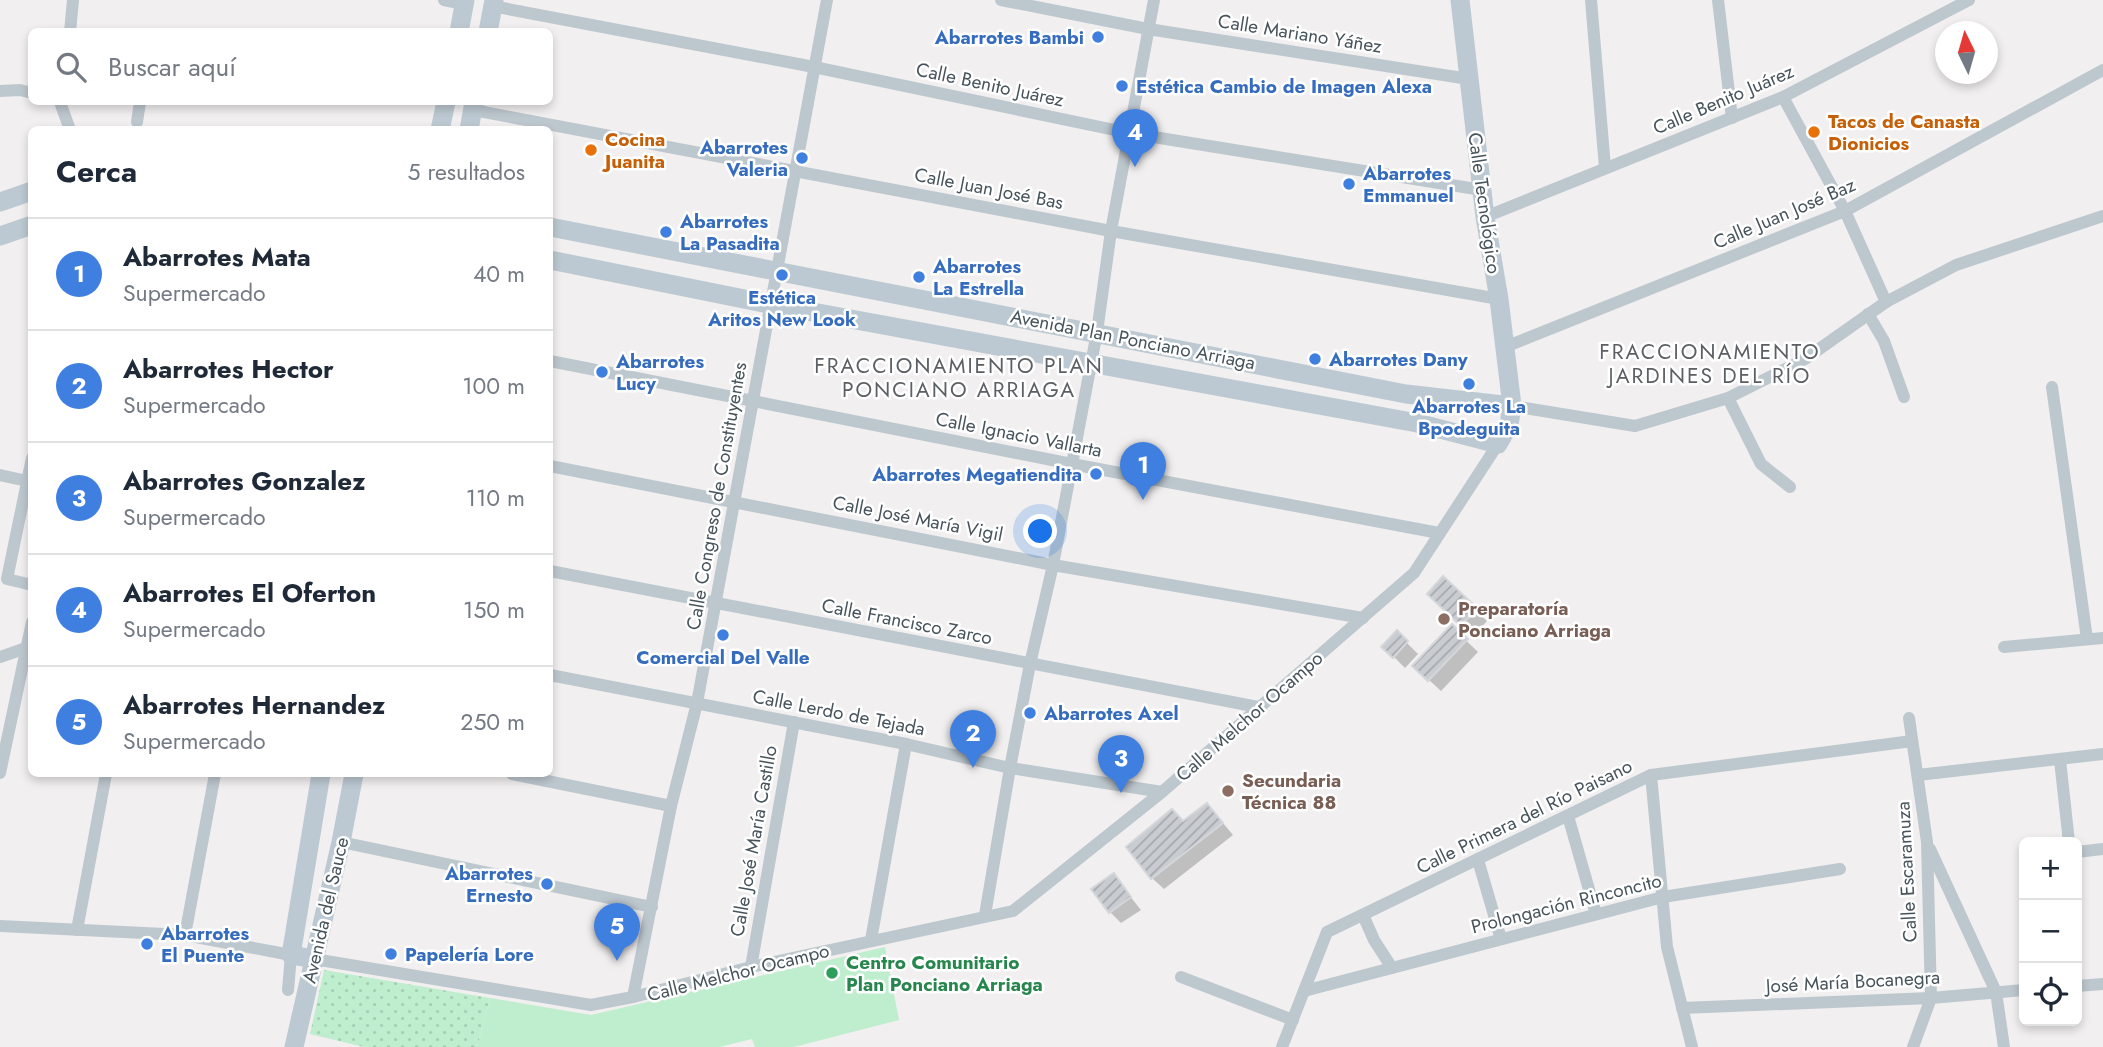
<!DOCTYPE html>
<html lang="es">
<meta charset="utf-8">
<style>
:root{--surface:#fff;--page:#f6f6f7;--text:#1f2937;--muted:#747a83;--line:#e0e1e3;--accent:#1d7edd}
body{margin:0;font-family:Jost,sans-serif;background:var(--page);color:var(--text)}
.controls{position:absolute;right:21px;bottom:21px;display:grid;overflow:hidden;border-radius:10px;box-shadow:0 4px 10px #0003}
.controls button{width:63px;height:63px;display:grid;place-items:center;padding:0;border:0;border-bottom:2px solid var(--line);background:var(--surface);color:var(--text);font:35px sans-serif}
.compass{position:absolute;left:1935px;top:21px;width:63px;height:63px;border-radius:50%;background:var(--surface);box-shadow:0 4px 10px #0003;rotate:355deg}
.you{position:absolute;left:1041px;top:532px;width:24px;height:24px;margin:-18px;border:5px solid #fff;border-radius:50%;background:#1a73e8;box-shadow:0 0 0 10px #1a73e833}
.badge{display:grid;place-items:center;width:46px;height:46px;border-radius:50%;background:var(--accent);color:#fff;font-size:23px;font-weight:700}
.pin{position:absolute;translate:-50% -58px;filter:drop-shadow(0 2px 4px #0008)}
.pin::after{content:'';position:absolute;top:37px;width:24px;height:21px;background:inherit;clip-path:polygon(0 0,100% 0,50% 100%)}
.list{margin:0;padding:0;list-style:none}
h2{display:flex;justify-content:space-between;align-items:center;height:91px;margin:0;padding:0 28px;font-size:30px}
h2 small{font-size:23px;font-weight:400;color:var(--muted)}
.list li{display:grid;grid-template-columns:46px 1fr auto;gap:21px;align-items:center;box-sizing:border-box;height:112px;padding:0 28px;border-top:2px solid var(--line)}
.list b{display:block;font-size:26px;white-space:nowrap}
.list p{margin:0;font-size:23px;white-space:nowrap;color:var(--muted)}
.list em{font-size:23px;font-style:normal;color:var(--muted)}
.icon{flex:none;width:38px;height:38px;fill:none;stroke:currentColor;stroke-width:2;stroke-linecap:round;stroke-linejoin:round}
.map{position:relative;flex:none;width:2103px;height:1047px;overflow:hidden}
.search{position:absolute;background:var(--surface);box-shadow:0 4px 10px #0003;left:28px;top:28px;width:525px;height:77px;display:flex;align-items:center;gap:18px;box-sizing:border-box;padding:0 24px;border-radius:10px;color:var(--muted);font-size:26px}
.panel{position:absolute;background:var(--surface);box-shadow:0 4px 10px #0003;left:28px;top:126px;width:525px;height:651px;border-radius:10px}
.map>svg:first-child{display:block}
.grass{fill:#beeece}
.park{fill:url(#park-dots)}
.shadow{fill:#0003}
.building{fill:url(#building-hatch);stroke:#d3d6da;stroke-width:2}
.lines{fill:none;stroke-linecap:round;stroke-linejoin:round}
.street{stroke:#bdc7ce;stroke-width:12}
.secondary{stroke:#bdc9d2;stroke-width:19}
.shop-dot{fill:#3f7fe0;stroke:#fff;stroke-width:2.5}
.food-dot{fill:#e8710a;stroke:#fff;stroke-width:2.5}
.education-dot{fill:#8d6e63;stroke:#fff;stroke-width:2.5}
.leisure-dot{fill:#2e9e5b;stroke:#fff;stroke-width:2.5}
.labels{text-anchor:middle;stroke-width:5;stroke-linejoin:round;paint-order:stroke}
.street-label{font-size:19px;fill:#47545c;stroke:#fff}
.shop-label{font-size:19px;font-weight:bold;fill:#366cbe;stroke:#fff;text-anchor:start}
.food-label{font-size:19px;font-weight:bold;fill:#c56008;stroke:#fff;text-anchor:start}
.education-label{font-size:19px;font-weight:bold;fill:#785e54;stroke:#fff;text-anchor:start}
.leisure-label{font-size:19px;font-weight:bold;fill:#27864d;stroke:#fff;text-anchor:start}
.neighbourhood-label{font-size:21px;letter-spacing:2px;fill:#5c6064;stroke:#fff}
</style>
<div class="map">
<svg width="2103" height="1047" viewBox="0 0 2103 1047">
<defs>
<pattern id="park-dots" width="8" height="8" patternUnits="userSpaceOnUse" patternTransform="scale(1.75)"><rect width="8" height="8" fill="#beeece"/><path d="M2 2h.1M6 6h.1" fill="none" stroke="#a5ceb3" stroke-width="1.8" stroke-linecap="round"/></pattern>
<pattern id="building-hatch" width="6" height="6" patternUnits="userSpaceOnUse" patternTransform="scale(1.75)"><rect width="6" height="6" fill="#c9ccd1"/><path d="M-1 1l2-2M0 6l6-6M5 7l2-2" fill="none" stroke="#a5a8ad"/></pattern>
</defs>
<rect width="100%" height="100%" fill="#f1efef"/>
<polygon class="grass" points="885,947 899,1020 794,1047 755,1047 752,1039 719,1047 477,1047 490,998 591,1015"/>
<polygon class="park" points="324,970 490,998 477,1047 364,1047 310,1034"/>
<g class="shadow">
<polygon points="1443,579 1487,621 1473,636 1440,606"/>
<polygon points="1452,627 1478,652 1441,691 1414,666"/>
<polygon points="1397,633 1418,654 1405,668 1384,647"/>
<polygon points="1218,817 1233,835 1164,889 1152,878 1184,823"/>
<polygon points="1114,876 1141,910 1121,923 1110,912"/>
</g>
<g class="building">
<polygon points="1443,576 1477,608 1461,626 1427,594"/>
<polygon points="1452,624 1468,639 1428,681 1412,666"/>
<polygon points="1397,630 1408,641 1393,658 1381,647"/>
<polygon points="1207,803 1223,823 1151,879 1126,847 1172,809 1183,821"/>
<polygon points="1114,873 1131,897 1109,913 1091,889"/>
</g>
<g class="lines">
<g class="street">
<polyline points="444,0 464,4"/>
<polyline points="1001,0 1148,29 1469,79"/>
<polyline points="1591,0 1605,168"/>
<polyline points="1718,0 1732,118"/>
<polyline points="492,6 814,67 1129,133 1482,190"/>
<polyline points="70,32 73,0"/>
<polyline points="0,91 20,90 32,93"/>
<polyline points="1783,97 1845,211 1886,302"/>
<polyline points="60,102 70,130"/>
<polyline points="473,110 1111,231 1499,299"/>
<polyline points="137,122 140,102"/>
<polyline points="1485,217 1783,97 1969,0"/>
<polyline points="1868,314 1884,341 1904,397"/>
<polyline points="1505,347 1845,211 2103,70"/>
<polyline points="550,361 1072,464 1439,533"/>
<polyline points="2052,387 2087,639"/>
<polyline points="1728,398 1761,464 1790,487"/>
<polyline points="1512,406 1635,426 1728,398 1805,359 1886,302 1956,265 2103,216"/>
<polyline points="32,458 7,579 32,585"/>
<polyline points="550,466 1053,565 1363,618"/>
<polyline points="0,475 27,481"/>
<polyline points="550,571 1258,707"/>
<polyline points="2004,647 2103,638"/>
<polyline points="0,657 26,648"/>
<polyline points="550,675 906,744 1010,768 1162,792"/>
<polyline points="1909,718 1927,842 1931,998 1913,1047"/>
<polyline points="2060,760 2069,842"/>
<polyline points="0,773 32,622"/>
<polyline points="512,774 671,806"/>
<polyline points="1651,775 1667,947 1692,1047"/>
<polyline points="1918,775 2103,754"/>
<polyline points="1568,816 1596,914"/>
<polyline points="341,842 652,907"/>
<polyline points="1930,849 1996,992 2004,1047"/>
<polyline points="2077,852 2103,849"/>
<polyline points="1478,860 1501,939"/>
<polyline points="985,915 1010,768 1030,664 1053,565 1097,332 1111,231 1154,0"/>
<polyline points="1363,915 1374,940 1392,968"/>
<polyline points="0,926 185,935 291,955 288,990"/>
<polyline points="77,930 106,774"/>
<polyline points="185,935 215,774"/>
<polyline points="871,940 906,744"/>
<polyline points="314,959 591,1005 633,997 751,967 1013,911 1162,792 1414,573 1498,444"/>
<polyline points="751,967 794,722"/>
<polyline points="1181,977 1293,1020"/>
<polyline points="2077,986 2103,984"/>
<polyline points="1304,991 1663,897 1840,869"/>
<polyline points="633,997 671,806 697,703 827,0"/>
<polyline points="1682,1008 1931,998 2024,990"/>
<polyline points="1282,1047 1327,932 1651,775 1912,741"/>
</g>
<g class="secondary">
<polyline points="459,32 465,0"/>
<polyline points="488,32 494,0"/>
<polyline points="440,130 446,102"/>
<polyline points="469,130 474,102"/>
<polyline points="0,202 32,191"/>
<polyline points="550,227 1406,394 1512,406"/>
<polyline points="0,236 32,225"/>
<polyline points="550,260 769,304 1417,423 1498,444 1509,425 1512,406 1499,299 1485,217 1460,0"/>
<polyline points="314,959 291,955 321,774"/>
<polyline points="294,1047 341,842 354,774"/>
</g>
</g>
<g class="shop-dot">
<circle cx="1098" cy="37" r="7"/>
<circle cx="1122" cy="86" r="7"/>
<circle cx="802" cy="158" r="7"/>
<circle cx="1349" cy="184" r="7"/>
<circle cx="666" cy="232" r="7"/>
<circle cx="782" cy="275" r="7"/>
<circle cx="919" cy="277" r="7"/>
<circle cx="1315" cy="359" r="7"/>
<circle cx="602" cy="372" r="7"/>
<circle cx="1469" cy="384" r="7"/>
<circle cx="1096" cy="474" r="7"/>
<circle cx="723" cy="635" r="7"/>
<circle cx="1030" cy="713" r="7"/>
<circle cx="547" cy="884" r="7"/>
<circle cx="147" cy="944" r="7"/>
<circle cx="391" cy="954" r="7"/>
</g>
<g class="food-dot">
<circle cx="1814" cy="132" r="7"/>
<circle cx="591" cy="150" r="7"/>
</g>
<g class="education-dot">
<circle cx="1444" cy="619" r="7"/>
<circle cx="1228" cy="791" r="7"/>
</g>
<circle class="leisure-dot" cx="832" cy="973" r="7"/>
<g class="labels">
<g class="street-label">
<text transform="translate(1300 33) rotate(9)" y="7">Calle Mariano Yáñez</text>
<text transform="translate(990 84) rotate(12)" y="7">Calle Benito Juárez</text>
<text transform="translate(1723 99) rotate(-23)" y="7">Calle Benito Juárez</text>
<text transform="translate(989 188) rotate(11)" y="7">Calle Juan José Bas</text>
<text transform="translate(1485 203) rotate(82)" y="7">Calle Tecnológico</text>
<text transform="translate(1784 213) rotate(-23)" y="7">Calle Juan José Baz</text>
<text transform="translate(1133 339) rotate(11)" y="7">Avenida Plan Ponciano Arriaga</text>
<text transform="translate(1019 434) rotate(11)" y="7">Calle Ignacio Vallarta</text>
<text transform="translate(716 496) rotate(-80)" y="7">Calle Congreso de Constituyentes</text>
<text transform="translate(918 518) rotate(11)" y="7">Calle José María Vigil</text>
<text transform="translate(907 621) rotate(11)" y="7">Calle Francisco Zarco</text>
<text transform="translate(839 712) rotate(11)" y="7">Calle Lerdo de Tejada</text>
<text transform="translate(1249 716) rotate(-41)" y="7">Calle Melchor Ocampo</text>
<text transform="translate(1524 816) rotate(-26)" y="7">Calle Primera del Río Paisano</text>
<text transform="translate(753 841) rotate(-80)" y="7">Calle José María Castillo</text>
<text transform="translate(1906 872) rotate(-93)" y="7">Calle Escaramuza</text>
<text transform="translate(1566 903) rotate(-14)" y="7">Prolongación Rinconcito</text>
<text transform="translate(325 910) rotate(-77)" y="7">Avenida del Sauce</text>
<text transform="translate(738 972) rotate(-14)" y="7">Calle Melchor Ocampo</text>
<text transform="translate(1853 981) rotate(-3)" y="7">José María Bocanegra</text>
</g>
<g class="shop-label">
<text x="1084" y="44" text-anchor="end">Abarrotes Bambi</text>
<text x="1136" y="93">Estética Cambio de Imagen Alexa</text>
<text x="788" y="154" text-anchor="end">Abarrotes<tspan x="788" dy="22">Valeria</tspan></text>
<text x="1363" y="180">Abarrotes<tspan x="1363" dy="22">Emmanuel</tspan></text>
<text x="680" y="228">Abarrotes<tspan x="680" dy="22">La Pasadita</tspan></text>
<text x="933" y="273">Abarrotes<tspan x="933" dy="22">La Estrella</tspan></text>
<text x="782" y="304" text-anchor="middle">Estética<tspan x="782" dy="22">Aritos New Look</tspan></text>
<text x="1329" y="366">Abarrotes Dany</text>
<text x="616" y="368">Abarrotes<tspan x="616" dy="22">Lucy</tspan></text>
<text x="1469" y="413" text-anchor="middle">Abarrotes La<tspan x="1469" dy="22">Bpodeguita</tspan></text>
<text x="1082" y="481" text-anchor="end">Abarrotes Megatiendita</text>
<text x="723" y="664" text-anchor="middle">Comercial Del Valle</text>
<text x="1044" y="720">Abarrotes Axel</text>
<text x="533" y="880" text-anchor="end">Abarrotes<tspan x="533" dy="22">Ernesto</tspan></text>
<text x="161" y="940">Abarrotes<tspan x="161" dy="22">El Puente</tspan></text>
<text x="405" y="961">Papelería Lore</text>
</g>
<g class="food-label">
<text x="1828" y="128">Tacos de Canasta<tspan x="1828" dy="22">Dionicios</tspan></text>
<text x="605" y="146">Cocina<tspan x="605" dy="22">Juanita</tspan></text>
</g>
<g class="education-label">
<text x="1458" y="615">Preparatoría<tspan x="1458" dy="22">Ponciano Arriaga</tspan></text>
<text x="1242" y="787">Secundaria<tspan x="1242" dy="22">Técnica 88</tspan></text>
</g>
<g class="leisure-label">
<text x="846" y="969">Centro Comunitario<tspan x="846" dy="22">Plan Ponciano Arriaga</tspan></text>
</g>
<g class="neighbourhood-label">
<text x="1710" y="359">FRACCIONAMIENTO<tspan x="1710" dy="24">JARDINES DEL RÍO</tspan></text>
<text x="959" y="373">FRACCIONAMIENTO PLAN<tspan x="959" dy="24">PONCIANO ARRIAGA</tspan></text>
</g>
</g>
</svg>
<div class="controls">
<button>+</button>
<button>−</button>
<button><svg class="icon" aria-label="locate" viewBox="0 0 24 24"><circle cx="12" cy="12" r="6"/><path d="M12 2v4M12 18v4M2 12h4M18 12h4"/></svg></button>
</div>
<svg class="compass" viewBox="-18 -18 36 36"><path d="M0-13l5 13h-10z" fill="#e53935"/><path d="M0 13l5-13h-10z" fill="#747a83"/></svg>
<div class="you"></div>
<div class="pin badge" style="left:1143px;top:500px;background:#3f7fe0">1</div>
<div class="pin badge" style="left:973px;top:768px;background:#3f7fe0">2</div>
<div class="pin badge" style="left:1121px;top:793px;background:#3f7fe0">3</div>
<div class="pin badge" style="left:1135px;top:167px;background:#3f7fe0">4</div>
<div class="pin badge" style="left:617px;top:961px;background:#3f7fe0">5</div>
<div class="search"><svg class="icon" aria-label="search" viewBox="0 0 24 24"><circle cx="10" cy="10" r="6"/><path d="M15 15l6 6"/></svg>Buscar aquí</div>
<section class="panel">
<h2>Cerca<small>5 resultados</small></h2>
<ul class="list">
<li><span class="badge" style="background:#3f7fe0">1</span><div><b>Abarrotes Mata</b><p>Supermercado</p></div><em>40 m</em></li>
<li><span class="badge" style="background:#3f7fe0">2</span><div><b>Abarrotes Hector</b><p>Supermercado</p></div><em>100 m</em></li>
<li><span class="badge" style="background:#3f7fe0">3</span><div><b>Abarrotes Gonzalez</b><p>Supermercado</p></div><em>110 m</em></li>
<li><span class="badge" style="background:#3f7fe0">4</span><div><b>Abarrotes El Oferton</b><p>Supermercado</p></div><em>150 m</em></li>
<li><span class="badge" style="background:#3f7fe0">5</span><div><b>Abarrotes Hernandez</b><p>Supermercado</p></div><em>250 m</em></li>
</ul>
</section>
</div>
